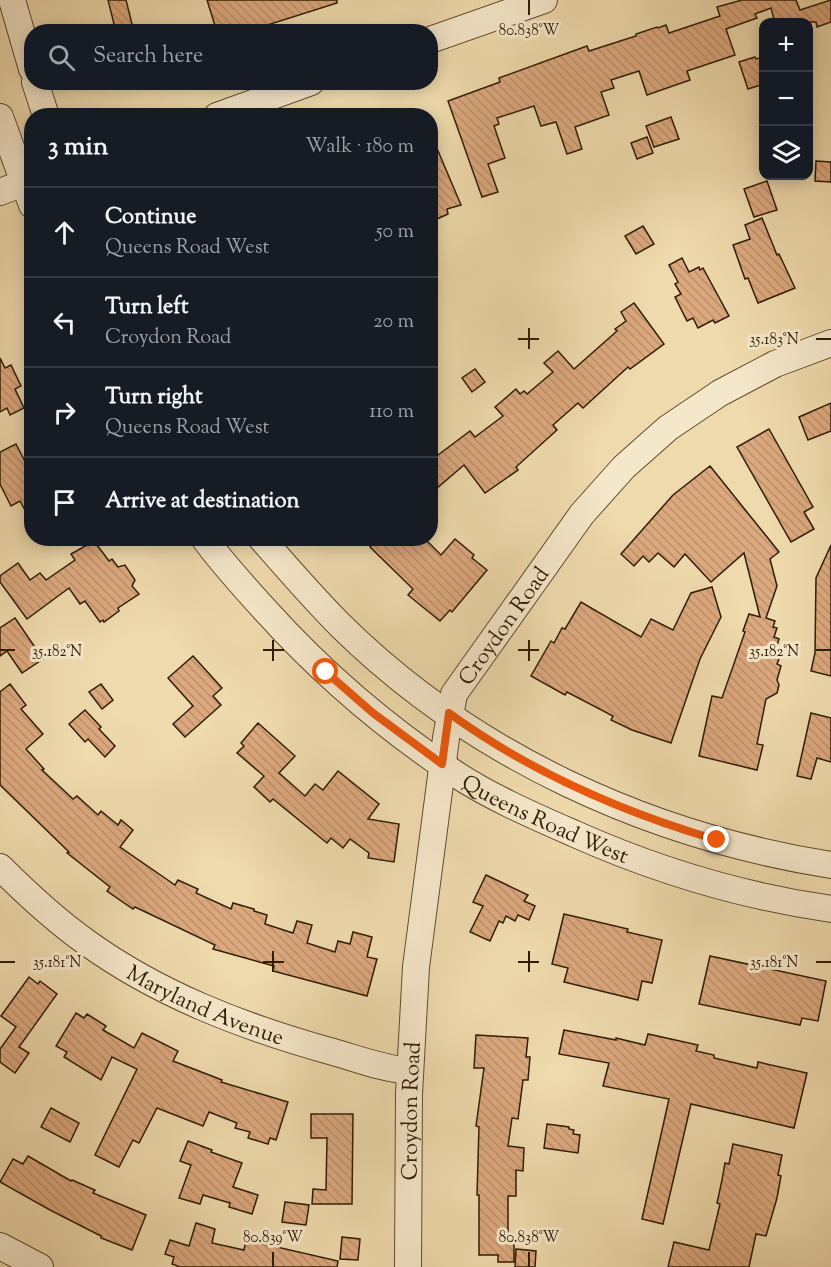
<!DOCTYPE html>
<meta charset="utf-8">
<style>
:root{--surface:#171b24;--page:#242831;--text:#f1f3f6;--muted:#9ea1a6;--line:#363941}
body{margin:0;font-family:"Sorts Mill Goudy",serif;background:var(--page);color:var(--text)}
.controls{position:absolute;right:18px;top:18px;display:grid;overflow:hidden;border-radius:12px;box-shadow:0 3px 15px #0003}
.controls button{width:54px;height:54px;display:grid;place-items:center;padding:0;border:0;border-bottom:2px solid var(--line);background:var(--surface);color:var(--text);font:30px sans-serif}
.stop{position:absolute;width:18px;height:18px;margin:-14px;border:4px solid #ea580c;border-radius:50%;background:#fff}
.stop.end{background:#ea580c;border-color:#fff;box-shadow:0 2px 6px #0008}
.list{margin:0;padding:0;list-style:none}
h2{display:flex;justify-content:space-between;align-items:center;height:78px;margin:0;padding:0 24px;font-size:26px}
h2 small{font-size:20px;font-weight:400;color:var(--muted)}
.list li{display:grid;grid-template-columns:39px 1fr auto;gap:18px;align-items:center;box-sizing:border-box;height:90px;padding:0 24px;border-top:2px solid var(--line)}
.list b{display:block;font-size:22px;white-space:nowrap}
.list p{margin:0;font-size:20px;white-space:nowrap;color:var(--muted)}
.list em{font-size:20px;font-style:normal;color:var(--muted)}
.icon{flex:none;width:33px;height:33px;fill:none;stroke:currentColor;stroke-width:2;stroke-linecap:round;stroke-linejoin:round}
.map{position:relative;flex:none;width:831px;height:1267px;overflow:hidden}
.search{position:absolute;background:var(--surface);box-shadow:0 3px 15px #0003;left:24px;top:24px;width:414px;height:66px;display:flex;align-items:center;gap:15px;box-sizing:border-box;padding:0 21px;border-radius:24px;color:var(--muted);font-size:22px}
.panel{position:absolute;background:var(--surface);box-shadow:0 3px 15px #0003;left:24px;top:108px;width:414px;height:438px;border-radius:24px}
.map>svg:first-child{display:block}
.building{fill:url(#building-back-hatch);stroke:#2f1d02;stroke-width:1.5}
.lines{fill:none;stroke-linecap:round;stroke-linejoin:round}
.minor-casing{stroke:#5f4c2d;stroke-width:28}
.minor{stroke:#f5e7ca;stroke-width:26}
.route{stroke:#ea580c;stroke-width:8}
.ticks{fill:none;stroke:#2f1d02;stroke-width:2}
.labels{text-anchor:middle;stroke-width:6;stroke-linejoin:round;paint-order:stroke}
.street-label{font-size:22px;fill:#2f1d02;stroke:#f5e7ca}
.ticks-label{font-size:15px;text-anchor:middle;fill:#2f1d02;stroke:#f5e7ca;stroke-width:6;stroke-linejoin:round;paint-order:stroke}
</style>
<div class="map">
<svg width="831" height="1267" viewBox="0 0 831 1267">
<defs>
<pattern id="building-back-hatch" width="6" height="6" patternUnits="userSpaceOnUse" patternTransform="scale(1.5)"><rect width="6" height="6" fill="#dca87e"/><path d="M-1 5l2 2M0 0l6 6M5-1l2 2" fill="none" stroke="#bd906b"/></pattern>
</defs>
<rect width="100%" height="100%" fill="#efdaad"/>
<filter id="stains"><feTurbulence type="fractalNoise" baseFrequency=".00333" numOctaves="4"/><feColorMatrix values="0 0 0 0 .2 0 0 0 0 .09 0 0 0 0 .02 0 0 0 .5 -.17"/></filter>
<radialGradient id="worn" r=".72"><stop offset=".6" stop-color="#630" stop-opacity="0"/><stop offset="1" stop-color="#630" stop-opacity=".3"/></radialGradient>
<g class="building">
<polygon points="108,0 126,0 134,32 116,32"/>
<polygon points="207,0 337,0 337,3 245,32 217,32"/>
<polygon points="742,0 796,0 800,10 831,0 831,22 817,27 816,22 772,22 772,20 774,19 771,8 755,14 757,18 726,29 735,55 687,71 690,80 647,95 639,71 611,80 614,88 601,92 609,115 575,127 582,149 567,154 556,122 541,126 534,106 497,118 499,124 494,126 505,158 488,164 498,192 482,197 448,101 500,82 499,78 587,46 589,51 636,36 636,34 657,27 658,28 666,25 669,33 720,16 717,7"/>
<polygon points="755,57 756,59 764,57 764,84 748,89 739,62"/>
<polygon points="671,117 679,139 654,147 646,126"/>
<polygon points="430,132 461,205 447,209 448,214 430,222"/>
<polygon points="647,137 653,153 637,159 631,143"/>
<polygon points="816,161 831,162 831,182 815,181"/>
<polygon points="767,181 777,210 754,217 744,189"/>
<polygon points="762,218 777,255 779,254 795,288 758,303 748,278 745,279 733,245 750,239 745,225"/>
<polygon points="643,226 654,244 636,254 625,236"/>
<polygon points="682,258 689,272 699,267 700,270 703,268 729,316 715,323 713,320 698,328 693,318 687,321 675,297 681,294 675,284 678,282 669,265"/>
<polygon points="634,303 664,344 630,369 628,367 583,408 578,403 553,425 557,430 516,467 518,470 485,493 464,465 430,494 430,461 470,431 475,437 503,416 495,407 516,389 520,394 524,391 527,394 553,372 544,363 558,351 574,369 617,331 615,329 626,321 621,312"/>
<polygon points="0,358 5,368 11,365 21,386 15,389 24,408 10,415 7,408 0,412"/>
<polygon points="475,369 485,382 472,392 462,378"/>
<polygon points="831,403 831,431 808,440 799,417"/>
<polygon points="769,429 813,507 804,512 814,529 791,542 737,447"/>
<polygon points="16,444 32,475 32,523 20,501 11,506 0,484 0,452"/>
<polygon points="710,466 779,552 770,559 777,586 766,618 775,621 773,627 777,628 774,637 779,639 775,652 781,654 777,664 781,666 777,680 779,685 777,693 766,699 757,744 763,745 757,770 699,756 712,696 722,698 745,632 743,631 749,614 760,617 744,553 711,582 685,554 674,567 658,553 649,562 643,556 634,566 621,554 673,495"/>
<polygon points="379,538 424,538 441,555 455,539 474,555 472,558 487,570 452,612 450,610 440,621 408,595 413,589 370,547"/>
<polygon points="94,541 109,561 112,559 118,567 125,565 135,580 132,586 139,594 118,608 119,611 104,622 103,620 100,622 85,601 80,604 69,588 27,619 0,582 0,576 18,563 30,580 40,573 46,580 75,560 71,554"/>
<polygon points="831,545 831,676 811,671 815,653 816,578"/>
<polygon points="712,587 721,617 700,659 671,743 632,730 611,720 613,716 567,692 565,695 531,676 551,641 554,643 562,628 565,629 581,602 641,637 651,619 673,630 691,593"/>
<polygon points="15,618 43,659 22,673 7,651 0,656 0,628"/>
<polygon points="193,656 222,688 213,696 221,705 185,737 173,724 193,706 168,678"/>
<polygon points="10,684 26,705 21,709 43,734 26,749 44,769 42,770 73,799 77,796 98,815 101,811 118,825 121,820 133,830 120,847 175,885 178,880 198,889 196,893 231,909 233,903 254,909 254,911 267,915 265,924 293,933 297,921 312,925 307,943 335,952 338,941 350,944 353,932 372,937 367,957 377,959 367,996 273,971 274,966 213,949 215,945 135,907 133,909 107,891 110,887 67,853 69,852 0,785 0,692"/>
<polygon points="101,684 113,700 102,709 89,692"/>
<polygon points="85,710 101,727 99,729 115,746 105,757 88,739 85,742 69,724"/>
<polygon points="811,713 831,718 831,762 817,758 811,779 797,776"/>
<polygon points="258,723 295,756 279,773 305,796 315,784 323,790 338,771 379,804 368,819 399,824 394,862 368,858 369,853 350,839 343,848 331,838 327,843 273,799 270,802 254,787 264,776 237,753 244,746 241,743"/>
<polygon points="486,875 528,895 524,901 535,906 529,920 518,915 515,921 506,916 503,923 499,921 490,941 470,932 483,906 473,902"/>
<polygon points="564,914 628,929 627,932 662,940 652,983 642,981 638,1000 564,982 568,968 552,964"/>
<polygon points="710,956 826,981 818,1021 802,1018 800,1025 699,1004"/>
<polygon points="29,977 38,984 40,981 57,994 19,1047 29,1053 15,1073 0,1062 0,1049 16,1027 1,1016"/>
<polygon points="76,1013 84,1018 87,1014 106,1026 103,1030 134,1048 142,1033 178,1051 173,1061 222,1080 221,1082 288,1102 276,1140 270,1138 268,1144 248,1138 250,1132 235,1128 237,1123 209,1112 203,1126 157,1108 139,1143 133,1140 119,1167 95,1155 137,1069 112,1057 101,1080 64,1057 67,1052 56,1046"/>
<polygon points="564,1030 616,1040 616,1038 645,1045 648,1034 698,1045 696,1051 714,1055 714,1058 757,1068 758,1062 807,1073 794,1128 691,1104 663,1224 642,1219 669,1099 603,1086 609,1063 559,1054"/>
<polygon points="476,1035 528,1038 526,1057 530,1057 528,1080 523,1080 518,1119 512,1118 508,1146 524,1148 523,1171 516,1170 516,1196 508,1196 508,1240 514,1240 514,1262 498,1262 498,1255 479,1255 479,1195 477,1195 479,1127 476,1126 484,1068 474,1068"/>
<polygon points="51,1108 79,1123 70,1142 41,1127"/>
<polygon points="311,1114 353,1114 352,1204 312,1204 313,1189 326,1190 327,1138 311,1138"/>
<polygon points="547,1124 569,1127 569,1129 574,1130 573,1134 580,1135 578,1153 544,1148"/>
<polygon points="188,1141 212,1150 211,1152 242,1163 233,1187 258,1195 252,1214 229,1207 230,1203 203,1195 200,1204 179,1198 191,1165 180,1161"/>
<polygon points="733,1144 782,1155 778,1175 781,1176 777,1198 766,1236 756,1234 749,1267 668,1267 674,1242 709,1250 720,1204 717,1203 722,1180 725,1163 729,1164"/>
<polygon points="28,1156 71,1181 72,1180 95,1190 93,1193 146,1215 132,1250 101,1238 101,1236 50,1210 0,1182 13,1159 23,1164"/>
<polygon points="285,1202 309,1205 306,1225 282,1222"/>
<polygon points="196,1223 215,1229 212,1243 244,1250 246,1240 338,1261 337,1267 180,1267 172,1264 174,1257 165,1254 170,1240 189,1246"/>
<polygon points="342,1237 360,1239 358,1260 340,1259"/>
<polygon points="516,1249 536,1251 535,1267 515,1267"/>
</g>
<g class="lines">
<g class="minor-casing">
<g id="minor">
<polyline points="12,0 32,69"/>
<polyline points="430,40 544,0"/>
<polyline points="35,82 46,116"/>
<polyline points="217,116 311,82"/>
<polyline points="0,117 32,205"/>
<polyline points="0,192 32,180"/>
<path id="s1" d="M204,538C223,564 244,587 266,611C321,672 385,727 454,773C492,798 534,816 575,834C658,871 742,896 831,909"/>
<path d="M261,538C287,568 313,598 341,626C473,756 649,836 831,865"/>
<path id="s2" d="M0,867C27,894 55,920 86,942C158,994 241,1026 326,1050C353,1057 382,1069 410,1071"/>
<polyline points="0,1246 40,1267"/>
<path id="s3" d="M408,1267L409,1094L416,967L446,738L454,694L582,514L624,467L668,428L720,393L775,364L831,343"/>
</g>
</g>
<use href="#minor" class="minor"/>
</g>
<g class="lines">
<path class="route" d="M326,672L373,713L442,764L449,713C530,772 622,812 717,840"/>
</g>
<path class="ticks" d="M529,0V15M529,328V349M518,339H539M816,339H831M273,640V661M529,640V661M0,650H15M263,650H284M518,650H539M816,650H831M273,951V972M529,951V972M0,962H15M263,962H284M518,962H539M816,962H831M273,1252V1267M529,1252V1267"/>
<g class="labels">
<g class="street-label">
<text dy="8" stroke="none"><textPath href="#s3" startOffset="660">Croydon Road</textPath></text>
<text dy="8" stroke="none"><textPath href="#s1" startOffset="447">Queens Road West</textPath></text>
<text dy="8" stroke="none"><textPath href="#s2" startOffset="250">Maryland Avenue</textPath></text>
<text dy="8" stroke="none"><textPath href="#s3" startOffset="156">Croydon Road</textPath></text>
</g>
</g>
<g class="ticks-label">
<text x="529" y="35">80.838°W</text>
<text x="774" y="344">35.183°N</text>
<text x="57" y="656">35.182°N</text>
<text x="774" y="656">35.182°N</text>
<text x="57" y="967">35.181°N</text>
<text x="774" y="967">35.181°N</text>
<text x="273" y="1242">80.839°W</text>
<text x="529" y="1242">80.838°W</text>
</g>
<rect width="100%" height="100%" filter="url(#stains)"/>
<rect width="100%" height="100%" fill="url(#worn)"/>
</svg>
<div class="controls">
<button>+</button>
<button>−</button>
<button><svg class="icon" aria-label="layers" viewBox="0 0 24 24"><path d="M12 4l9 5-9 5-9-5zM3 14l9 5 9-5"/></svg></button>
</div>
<div class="stop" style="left:326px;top:672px"></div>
<div class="stop end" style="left:717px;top:840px"></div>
<div class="search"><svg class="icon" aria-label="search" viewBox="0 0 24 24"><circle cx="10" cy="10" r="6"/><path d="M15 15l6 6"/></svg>Search here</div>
<section class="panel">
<h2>3 min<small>Walk · 180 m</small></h2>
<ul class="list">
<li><svg class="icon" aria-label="ahead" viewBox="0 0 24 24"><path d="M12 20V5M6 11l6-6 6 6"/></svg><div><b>Continue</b><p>Queens Road West</p></div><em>50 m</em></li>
<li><svg class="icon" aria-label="left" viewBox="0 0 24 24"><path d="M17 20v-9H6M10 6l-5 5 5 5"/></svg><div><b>Turn left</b><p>Croydon Road</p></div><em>20 m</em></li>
<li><svg class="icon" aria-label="right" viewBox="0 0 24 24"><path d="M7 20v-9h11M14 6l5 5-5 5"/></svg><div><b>Turn right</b><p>Queens Road West</p></div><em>110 m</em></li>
<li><svg class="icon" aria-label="arrive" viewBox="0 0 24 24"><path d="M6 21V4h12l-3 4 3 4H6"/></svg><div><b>Arrive at destination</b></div></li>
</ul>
</section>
</div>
